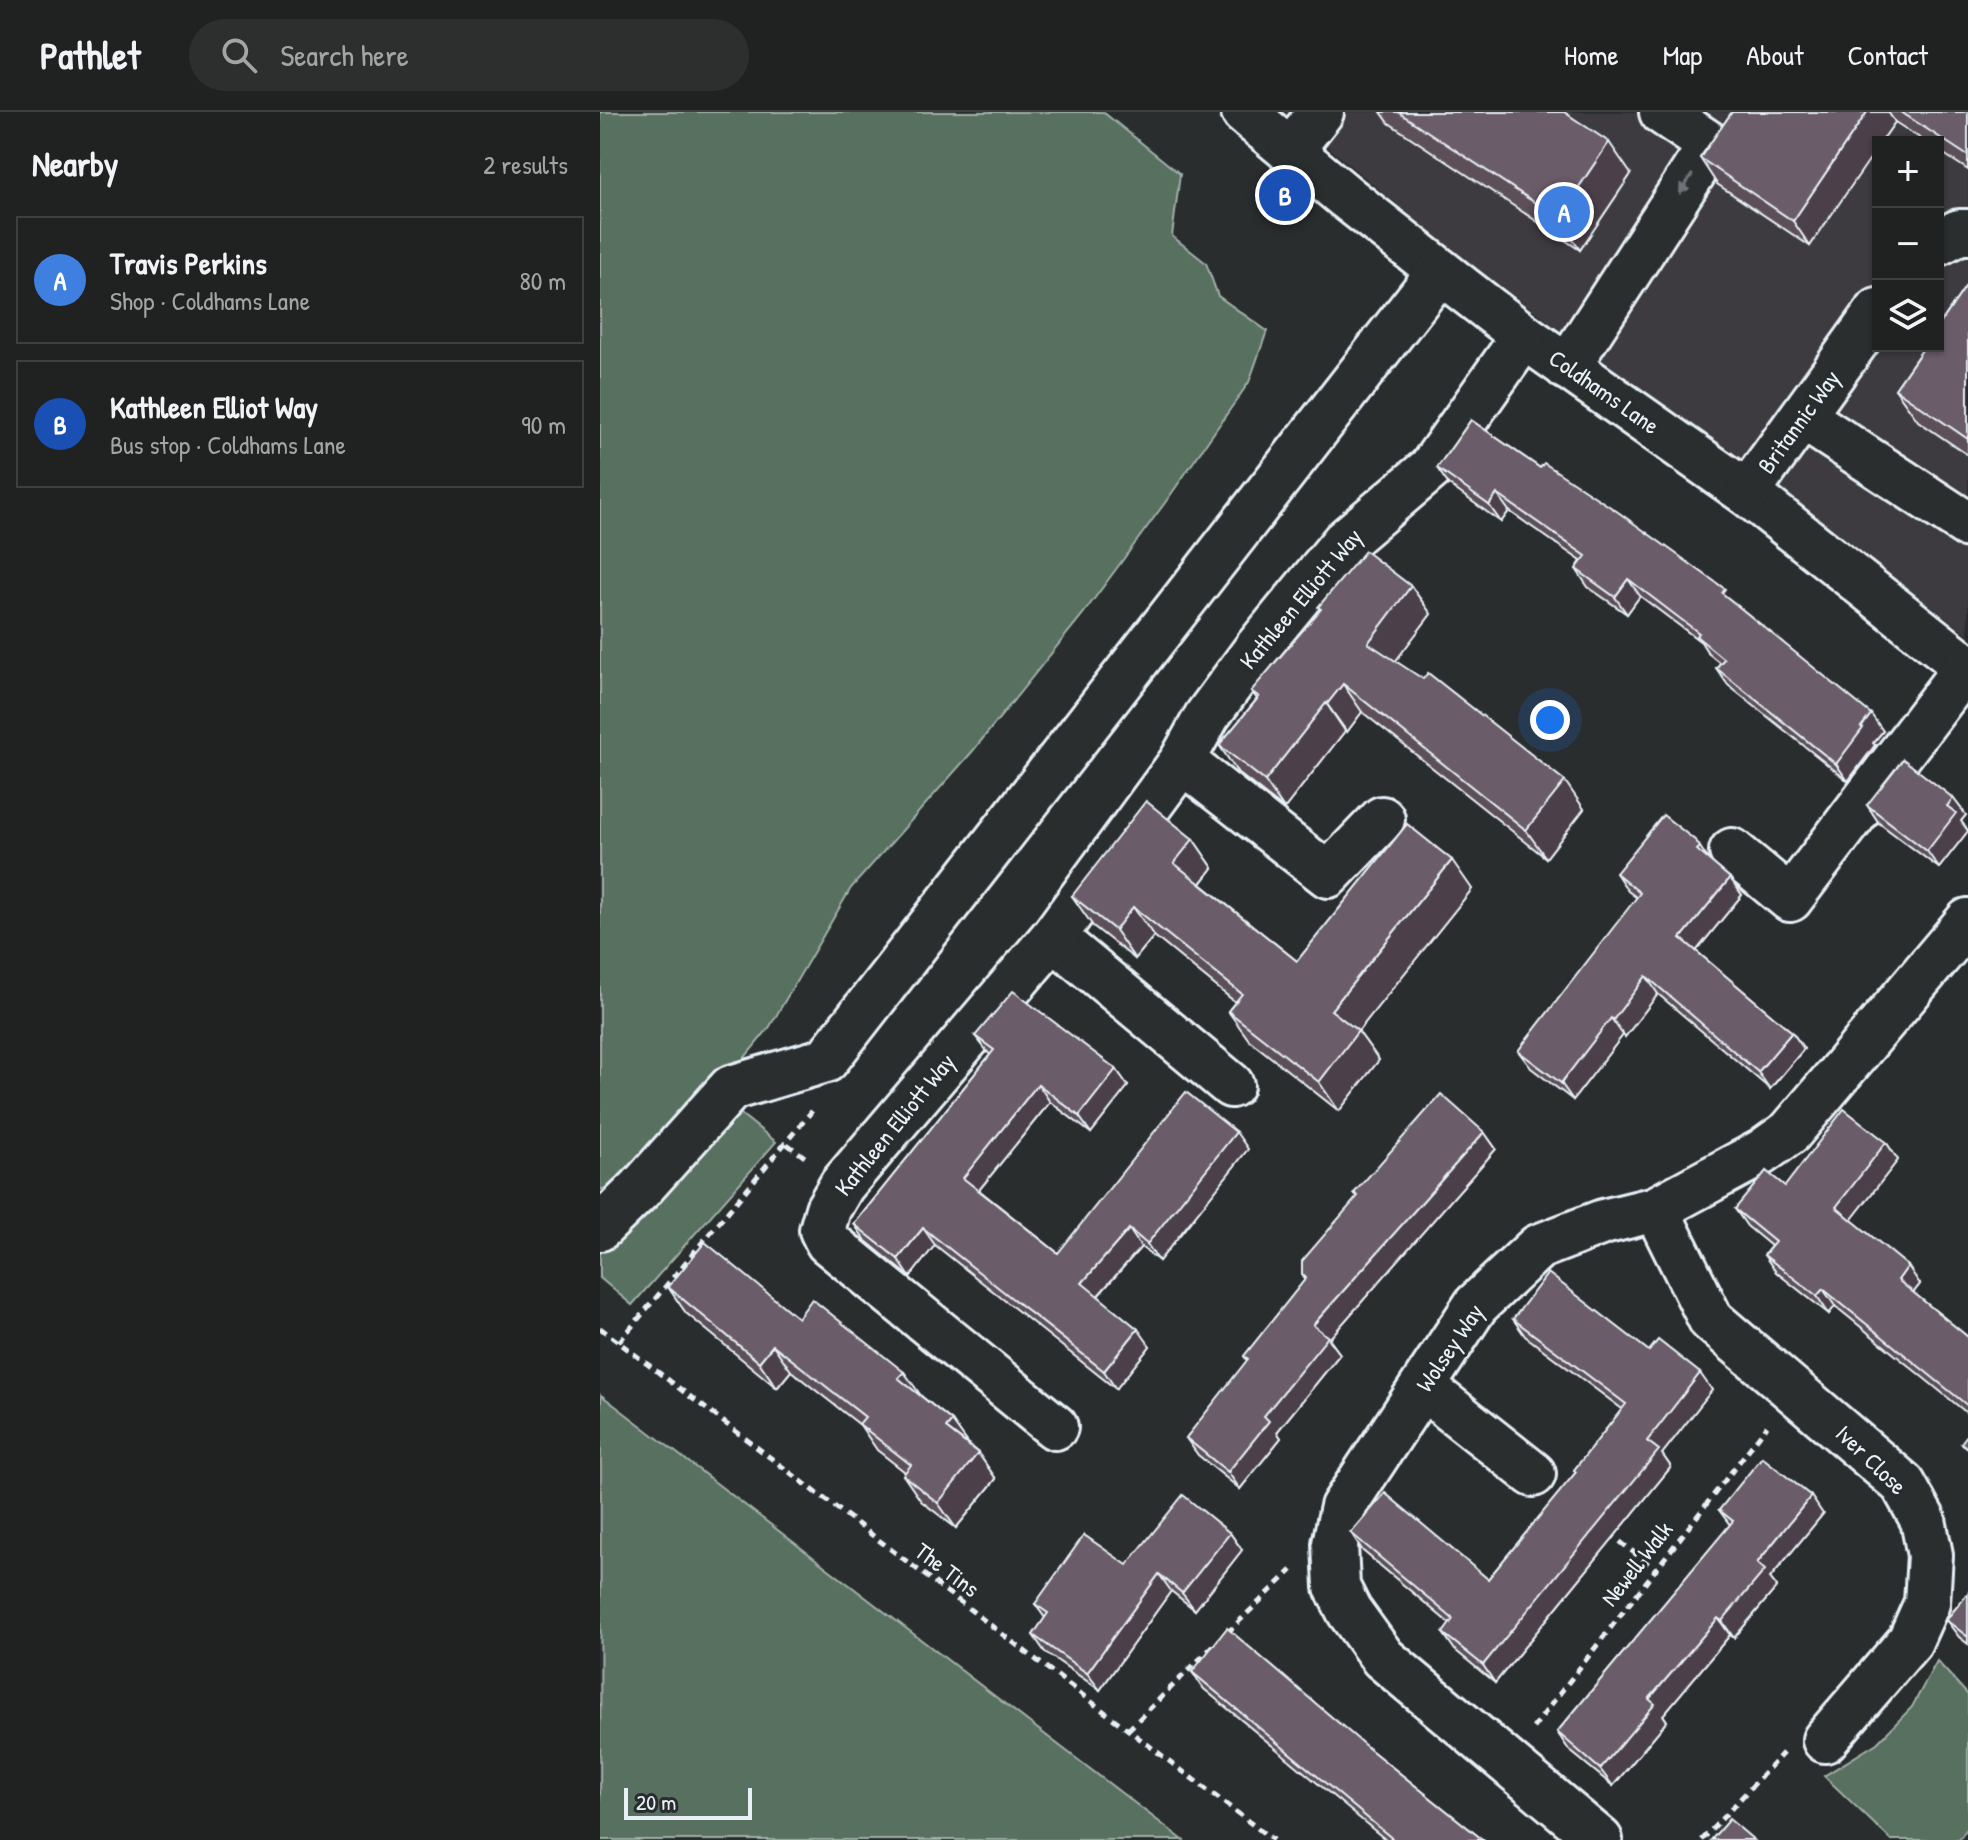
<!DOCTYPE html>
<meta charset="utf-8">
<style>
:root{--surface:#202222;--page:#2d2f2f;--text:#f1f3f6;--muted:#a2a4a5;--line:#3d3f40;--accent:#ff9aa2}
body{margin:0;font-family:"Patrick Hand",sans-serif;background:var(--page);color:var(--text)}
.controls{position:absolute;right:24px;top:24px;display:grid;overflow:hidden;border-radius:0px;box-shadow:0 2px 6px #0004}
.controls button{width:72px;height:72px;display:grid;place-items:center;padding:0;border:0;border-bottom:2px solid var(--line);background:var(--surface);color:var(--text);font:40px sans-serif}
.scale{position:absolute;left:24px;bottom:20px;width:128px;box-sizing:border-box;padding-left:8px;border:4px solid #e8f1f8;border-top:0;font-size:22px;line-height:28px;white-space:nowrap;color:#e8f1f8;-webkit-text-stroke:6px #2a2d2e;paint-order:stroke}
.you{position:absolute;left:950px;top:608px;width:28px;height:28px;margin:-20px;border:6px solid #fff;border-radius:50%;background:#1a73e8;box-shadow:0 0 0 12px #1a73e833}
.badge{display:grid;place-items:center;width:52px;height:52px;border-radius:50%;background:var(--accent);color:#fff;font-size:26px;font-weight:700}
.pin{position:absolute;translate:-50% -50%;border:4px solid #fff;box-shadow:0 2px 8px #0006}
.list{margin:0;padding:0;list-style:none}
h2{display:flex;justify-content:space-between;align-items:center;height:104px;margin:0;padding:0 32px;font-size:34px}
h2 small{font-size:26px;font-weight:400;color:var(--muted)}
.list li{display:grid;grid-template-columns:52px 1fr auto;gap:24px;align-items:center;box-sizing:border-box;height:128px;margin:0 16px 16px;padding:0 16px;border:2px solid var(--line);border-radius:0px}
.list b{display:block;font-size:30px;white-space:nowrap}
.list p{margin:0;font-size:26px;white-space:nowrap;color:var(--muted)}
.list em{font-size:26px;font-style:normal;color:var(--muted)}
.icon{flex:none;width:44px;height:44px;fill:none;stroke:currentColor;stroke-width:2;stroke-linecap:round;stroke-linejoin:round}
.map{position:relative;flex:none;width:1368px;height:1728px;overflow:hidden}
header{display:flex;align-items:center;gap:48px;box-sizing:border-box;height:112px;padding:0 40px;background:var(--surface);border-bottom:2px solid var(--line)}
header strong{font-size:38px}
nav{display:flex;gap:44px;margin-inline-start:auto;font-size:28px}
.search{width:560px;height:72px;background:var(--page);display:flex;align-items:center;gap:20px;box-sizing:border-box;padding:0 28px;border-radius:44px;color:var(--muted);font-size:30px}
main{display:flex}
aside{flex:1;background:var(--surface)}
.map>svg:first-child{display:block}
.built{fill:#3e3b3f;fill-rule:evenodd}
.green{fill:#58705e;stroke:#a0b0ab;stroke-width:2}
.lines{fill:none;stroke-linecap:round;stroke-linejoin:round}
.minor-casing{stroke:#e8f1f8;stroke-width:50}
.path{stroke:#e8f1f8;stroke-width:5;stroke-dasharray:8 6;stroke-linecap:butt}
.minor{stroke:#2a2d2e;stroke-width:44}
.wall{fill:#5c4f59;stroke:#e8f1f8;stroke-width:2}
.shaded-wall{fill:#4b4049;stroke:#e8f1f8;stroke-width:2}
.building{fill:#6b5c68;stroke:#e8f1f8;stroke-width:2}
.oneway{fill:#6c7275}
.labels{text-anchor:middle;stroke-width:6;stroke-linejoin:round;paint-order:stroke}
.street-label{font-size:24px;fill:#e8f1f8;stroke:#2a2d2e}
</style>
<header>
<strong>Pathlet</strong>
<div class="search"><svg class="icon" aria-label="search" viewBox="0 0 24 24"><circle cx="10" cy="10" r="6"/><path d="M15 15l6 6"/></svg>Search here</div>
<nav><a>Home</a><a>Map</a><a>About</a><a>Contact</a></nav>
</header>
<main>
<aside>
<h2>Nearby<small>2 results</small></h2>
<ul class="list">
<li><span class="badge" style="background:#3f7fe0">A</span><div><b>Travis Perkins</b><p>Shop · Coldhams Lane</p></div><em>80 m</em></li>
<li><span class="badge" style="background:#1a4fb4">B</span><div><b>Kathleen Elliot Way</b><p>Bus stop · Coldhams Lane</p></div><em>90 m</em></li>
</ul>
</aside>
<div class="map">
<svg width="1368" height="1728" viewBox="0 0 1368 1728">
<rect width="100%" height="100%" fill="#2a2d2e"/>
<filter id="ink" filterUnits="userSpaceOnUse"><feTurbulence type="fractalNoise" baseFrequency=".0125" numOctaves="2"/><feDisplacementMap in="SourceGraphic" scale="16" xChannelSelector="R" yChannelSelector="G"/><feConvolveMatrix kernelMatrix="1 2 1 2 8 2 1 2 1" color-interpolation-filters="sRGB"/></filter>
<g filter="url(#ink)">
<path class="built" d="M686,0H1368V522L846,133ZM1278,30H1338V234H1278Z"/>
<g class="green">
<polygon points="0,0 503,0 580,62 572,124 606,151 618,184 667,219 649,270 567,388 483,502 372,640 251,776 169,916 88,1015 36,1063 0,1078"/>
<polygon points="132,995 176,1030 32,1193 0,1166 0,1137"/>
<polygon points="1,1283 583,1728 0,1728"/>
<polygon points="1337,1549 1368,1583 1368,1715 1359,1728 1291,1728 1224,1664 1277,1631 1312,1595"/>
</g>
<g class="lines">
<g class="minor-casing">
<g id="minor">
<polyline points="644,0 746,85 863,177 924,224 1147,381 1368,556"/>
<polyline points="690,39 721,0"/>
<polyline points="1338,131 1359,120 1368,120"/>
<polyline points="967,255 1111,33 1062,0"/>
<polyline points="1203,305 1368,413"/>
<polyline points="1147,381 1278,199"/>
<polyline points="582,649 728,763 782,707"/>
<polyline points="1132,739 1190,787 1366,555"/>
<polyline points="453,825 631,973"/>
<polyline points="1056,1097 1111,1208 1303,1372 1323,1408 1330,1443 1327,1491 1310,1529 1225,1628"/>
<polyline points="0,1116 40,1077 131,976 226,948 840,159"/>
<polyline points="823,1275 933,1362"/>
<polyline points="455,1315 228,1130 222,1118 228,1097 242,1073 453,825 582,649 607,604 657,536 744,430 831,356 924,224"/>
<polyline points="1000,1728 783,1546 749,1499 737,1475 735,1432 743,1395 876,1193 938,1135 1003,1110 1056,1097 1162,1040 1190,1020 1368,809"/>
</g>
</g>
<g class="path">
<polyline points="187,1032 209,1048"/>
<polyline points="0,1216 673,1728"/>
<polyline points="19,1230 212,999"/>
<polyline points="1009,1421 1056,1458"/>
<polyline points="627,1521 692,1458"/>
<polyline points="933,1616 1167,1314"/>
<polyline points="528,1618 614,1533"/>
<polyline points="1102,1728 1183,1641"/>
</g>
<use href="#minor" class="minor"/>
</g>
<g class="wall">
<polygon points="781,0 964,0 1031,62 980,138 789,11"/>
<polygon points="1132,0 1368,0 1368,58 1338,38 1338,30 1326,30 1295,10 1281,30 1278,30 1210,134 1117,72 1100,46"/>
<polygon points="1368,171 1368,343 1318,309 1295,277"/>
<polygon points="871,308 1133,490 1283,619 1273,631 1275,633 1248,669 1128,573 1116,556 1120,551 1108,541 1101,530 1040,484 1027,502 988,475 976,457 981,449 909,399 901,410 849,373 837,356"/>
<polygon points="811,474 831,502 795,549 984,697 946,746 762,600 747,620 745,619 684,697 638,661 619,633 657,587 651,579"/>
<polygon points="1353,686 1366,703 1361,709 1368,719 1339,756 1279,711 1267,693"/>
<polygon points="593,727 613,756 601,772 697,849 872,777 758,919 779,948 739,999 649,928 628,899 635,890 554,824 535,847 493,814 472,784"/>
<polygon points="1110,749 1130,766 1142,783 1096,839 1192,920 1204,937 1170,977 1058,882 1025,925 1023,923 973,988 931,956 918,939 1037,786 1028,779 1016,761"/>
<polygon points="375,924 516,957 528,974 491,1021 450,990 379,1078 458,1141 648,1037 559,1149 541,1135 498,1184 550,1234 516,1277 335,1133 310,1165 266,1129 254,1112 390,943"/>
<polygon points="884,1020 896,1037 729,1227 740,1242 677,1320 681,1326 640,1377 598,1343 586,1326 647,1249 644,1244 705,1168 702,1162 758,1085 754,1081"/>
<polygon points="1286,1030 1298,1048 1251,1108 1320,1172 1313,1181 1368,1225 1368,1302 1235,1194 1229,1202 1176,1160 1164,1143 1171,1134 1147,1114 1135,1097"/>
<polygon points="68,1175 198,1206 304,1260 320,1283 352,1309 370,1334 378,1341 396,1367 356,1416 321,1389 303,1363 305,1360 277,1338 260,1313 191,1259 177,1276 86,1201"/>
<polygon points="913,1207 1049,1239 1112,1278 1062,1342 1071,1355 895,1571 855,1538 843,1521 850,1512 763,1439 751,1421 888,1467 976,1361 974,1358 1022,1297 925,1224"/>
<polygon points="1119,1398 1223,1402 1170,1466 1177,1475 1134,1526 1130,1523 1063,1603 1067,1609 1013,1674 969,1638 957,1620 1130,1413"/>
<polygon points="630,1421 642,1438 595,1498 571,1479 500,1578 445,1540 433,1523 445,1506 435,1492 527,1453"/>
<polygon points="1368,1481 1368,1532 1359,1525 1346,1508"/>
<polygon points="592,1560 767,1635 883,1728 786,1728 604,1577"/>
</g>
<g class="shaded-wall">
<polygon points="1267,0 1288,0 1295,10 1281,30 1278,30 1278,35 1210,134 1193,109"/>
<polygon points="1009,30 1031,62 980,138 958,106"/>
<polygon points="897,382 909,399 901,410 889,393"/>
<polygon points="1028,467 1040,484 1027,502 1015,485"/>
<polygon points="811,474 831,502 788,559 768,531"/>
<polygon points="743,572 762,600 747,620 727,592"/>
<polygon points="726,591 745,619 684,697 665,669"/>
<polygon points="1271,602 1283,619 1273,631 1275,633 1248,669 1236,652"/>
<polygon points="965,669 984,697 946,746 926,718"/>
<polygon points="1353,686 1366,703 1361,709 1368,719 1339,756 1327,739 1347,694"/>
<polygon points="593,727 613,756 594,780 574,751"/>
<polygon points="1096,729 1112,753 1097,738"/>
<polygon points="852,748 872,777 752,927 731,898"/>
<polygon points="1130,766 1142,783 1093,843 1081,826"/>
<polygon points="533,795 554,824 535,847 515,818"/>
<polygon points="1046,864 1058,882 1025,925 1013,908"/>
<polygon points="1011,906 1023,923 973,988 961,971"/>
<polygon points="758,919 779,948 739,999 719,970"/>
<polygon points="1192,920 1204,937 1170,977 1158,960"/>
<polygon points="516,957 528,974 491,1021 479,1004"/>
<polygon points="438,972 450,990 375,1083 363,1066"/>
<polygon points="636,1020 648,1037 559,1149 547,1132"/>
<polygon points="884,1020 896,1037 729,1227 740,1242 677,1320 681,1326 640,1377 628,1360 664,1304 713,1213"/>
<polygon points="1286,1030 1298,1048 1248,1112 1236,1095"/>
<polygon points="323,1116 335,1133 310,1165 298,1147"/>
<polygon points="529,1117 541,1135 494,1188 482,1171"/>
<polygon points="1308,1154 1320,1172 1310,1185 1298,1168"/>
<polygon points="1223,1177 1235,1194 1229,1202 1217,1184"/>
<polygon points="538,1217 550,1234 516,1277 504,1259"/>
<polygon points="173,1233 191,1259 177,1276 159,1250"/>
<polygon points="304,1260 322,1285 298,1266"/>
<polygon points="1100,1261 1112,1278 1062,1342 1071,1355 895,1571 883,1553 1047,1329"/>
<polygon points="352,1309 370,1334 346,1316"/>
<polygon points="378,1341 396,1367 356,1416 338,1391"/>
<polygon points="1211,1384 1223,1402 1170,1466 1177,1475 1134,1526 1122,1509 1157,1451"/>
<polygon points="630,1421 642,1438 595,1498 582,1481"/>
<polygon points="559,1462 571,1479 500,1578 487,1561"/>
<polygon points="1118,1506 1130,1523 1063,1603 1067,1609 1013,1674 1000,1657 1049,1587"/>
</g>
<g class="building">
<polygon points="798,0 964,0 1009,30 958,106"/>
<polygon points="1132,0 1267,0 1193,109 1100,46"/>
<polygon points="1301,0 1368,0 1368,44"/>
<polygon points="1368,171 1368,327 1295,277 1325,234 1338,234 1338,215"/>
<polygon points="871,308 940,356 944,351 1018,400 1125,477 1122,481 1271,602 1261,615 1263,616 1236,652 1116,556 1124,547 1096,524 1099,521 1028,467 1015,485 976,457 986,444 897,382 889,393 837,356"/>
<polygon points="765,439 811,474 768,531 823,567 828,561 965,669 926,718 743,572 727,592 726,591 665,669 619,633 659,585 651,579 721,497 718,495"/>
<polygon points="1303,647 1353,686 1347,694 1356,701 1327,739 1267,693"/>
<polygon points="546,689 593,727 574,751 697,849 807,712 852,748 731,898 758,919 719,970 628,899 642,882 533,795 515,818 472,784"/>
<polygon points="1063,703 1096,729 1100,735 1097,738 1130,766 1081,826 1192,920 1158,960 1046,864 1013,908 1011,906 961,971 918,939 1040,781 1016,761"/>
<polygon points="413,879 516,957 479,1004 438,972 363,1066 458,1141 586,980 636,1020 547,1132 529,1117 482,1171 538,1217 504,1259 323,1116 298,1147 254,1112 394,938 375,924"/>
<polygon points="841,982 884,1020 713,1213 728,1225 664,1304 669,1309 628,1360 586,1326 648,1247 644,1244 706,1166 702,1162 702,1149 758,1084 754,1081"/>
<polygon points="1244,997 1286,1030 1236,1095 1308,1154 1298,1168 1368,1225 1368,1294 1223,1177 1217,1184 1164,1143 1175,1130 1135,1097 1166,1059 1185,1074"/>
<polygon points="105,1130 198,1206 212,1187 304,1260 298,1266 352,1309 346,1316 378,1341 338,1391 303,1363 311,1353 259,1312 265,1305 173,1233 159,1250 68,1175"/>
<polygon points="948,1161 1049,1239 1058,1228 1100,1261 1047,1329 1059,1338 883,1553 843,1521 853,1507 751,1421 785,1381 888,1467 976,1360 974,1358 1026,1292 913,1207"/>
<polygon points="1368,1322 1368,1336 1361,1331"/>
<polygon points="1162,1345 1211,1384 1157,1451 1165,1458 1122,1509 1118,1506 1049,1587 1055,1592 1000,1657 957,1620 1133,1409 1119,1398"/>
<polygon points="583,1383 630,1421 582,1481 559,1462 487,1561 433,1523 448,1501 435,1492 484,1423 527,1453"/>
<polygon points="1368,1481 1368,1525 1346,1508"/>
<polygon points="627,1516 767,1635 883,1728 794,1728 592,1560"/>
<polygon points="1129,1707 1154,1728 1111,1728"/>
</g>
<defs><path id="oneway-solid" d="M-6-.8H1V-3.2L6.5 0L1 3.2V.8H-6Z" transform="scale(2)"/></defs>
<use class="oneway" href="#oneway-solid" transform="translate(1086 72) rotate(123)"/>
</g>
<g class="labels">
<g class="street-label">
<text transform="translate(1004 280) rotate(35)" y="8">Coldhams Lane</text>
<text transform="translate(1199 310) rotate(-54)" y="8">Britannic Way</text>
<text transform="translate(701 487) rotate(-50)" y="8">Kathleen Elliott Way</text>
<text transform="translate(295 1013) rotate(-51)" y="8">Kathleen Elliott Way</text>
<text transform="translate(850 1236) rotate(-56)" y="8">Wolsey Way</text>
<text transform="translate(1271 1348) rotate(44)" y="8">Iver Close</text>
<text transform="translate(1037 1452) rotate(-52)" y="8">Newell Walk</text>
<text transform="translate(347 1458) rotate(37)" y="8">The Tins</text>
</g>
</g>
</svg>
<div class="controls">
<button>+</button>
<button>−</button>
<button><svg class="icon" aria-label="layers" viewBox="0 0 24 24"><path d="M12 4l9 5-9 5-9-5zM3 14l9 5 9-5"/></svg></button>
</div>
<div class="scale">20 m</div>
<div class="you"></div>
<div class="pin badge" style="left:964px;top:100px;background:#3f7fe0">A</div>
<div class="pin badge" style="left:685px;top:83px;background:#1a4fb4">B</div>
</div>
</main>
